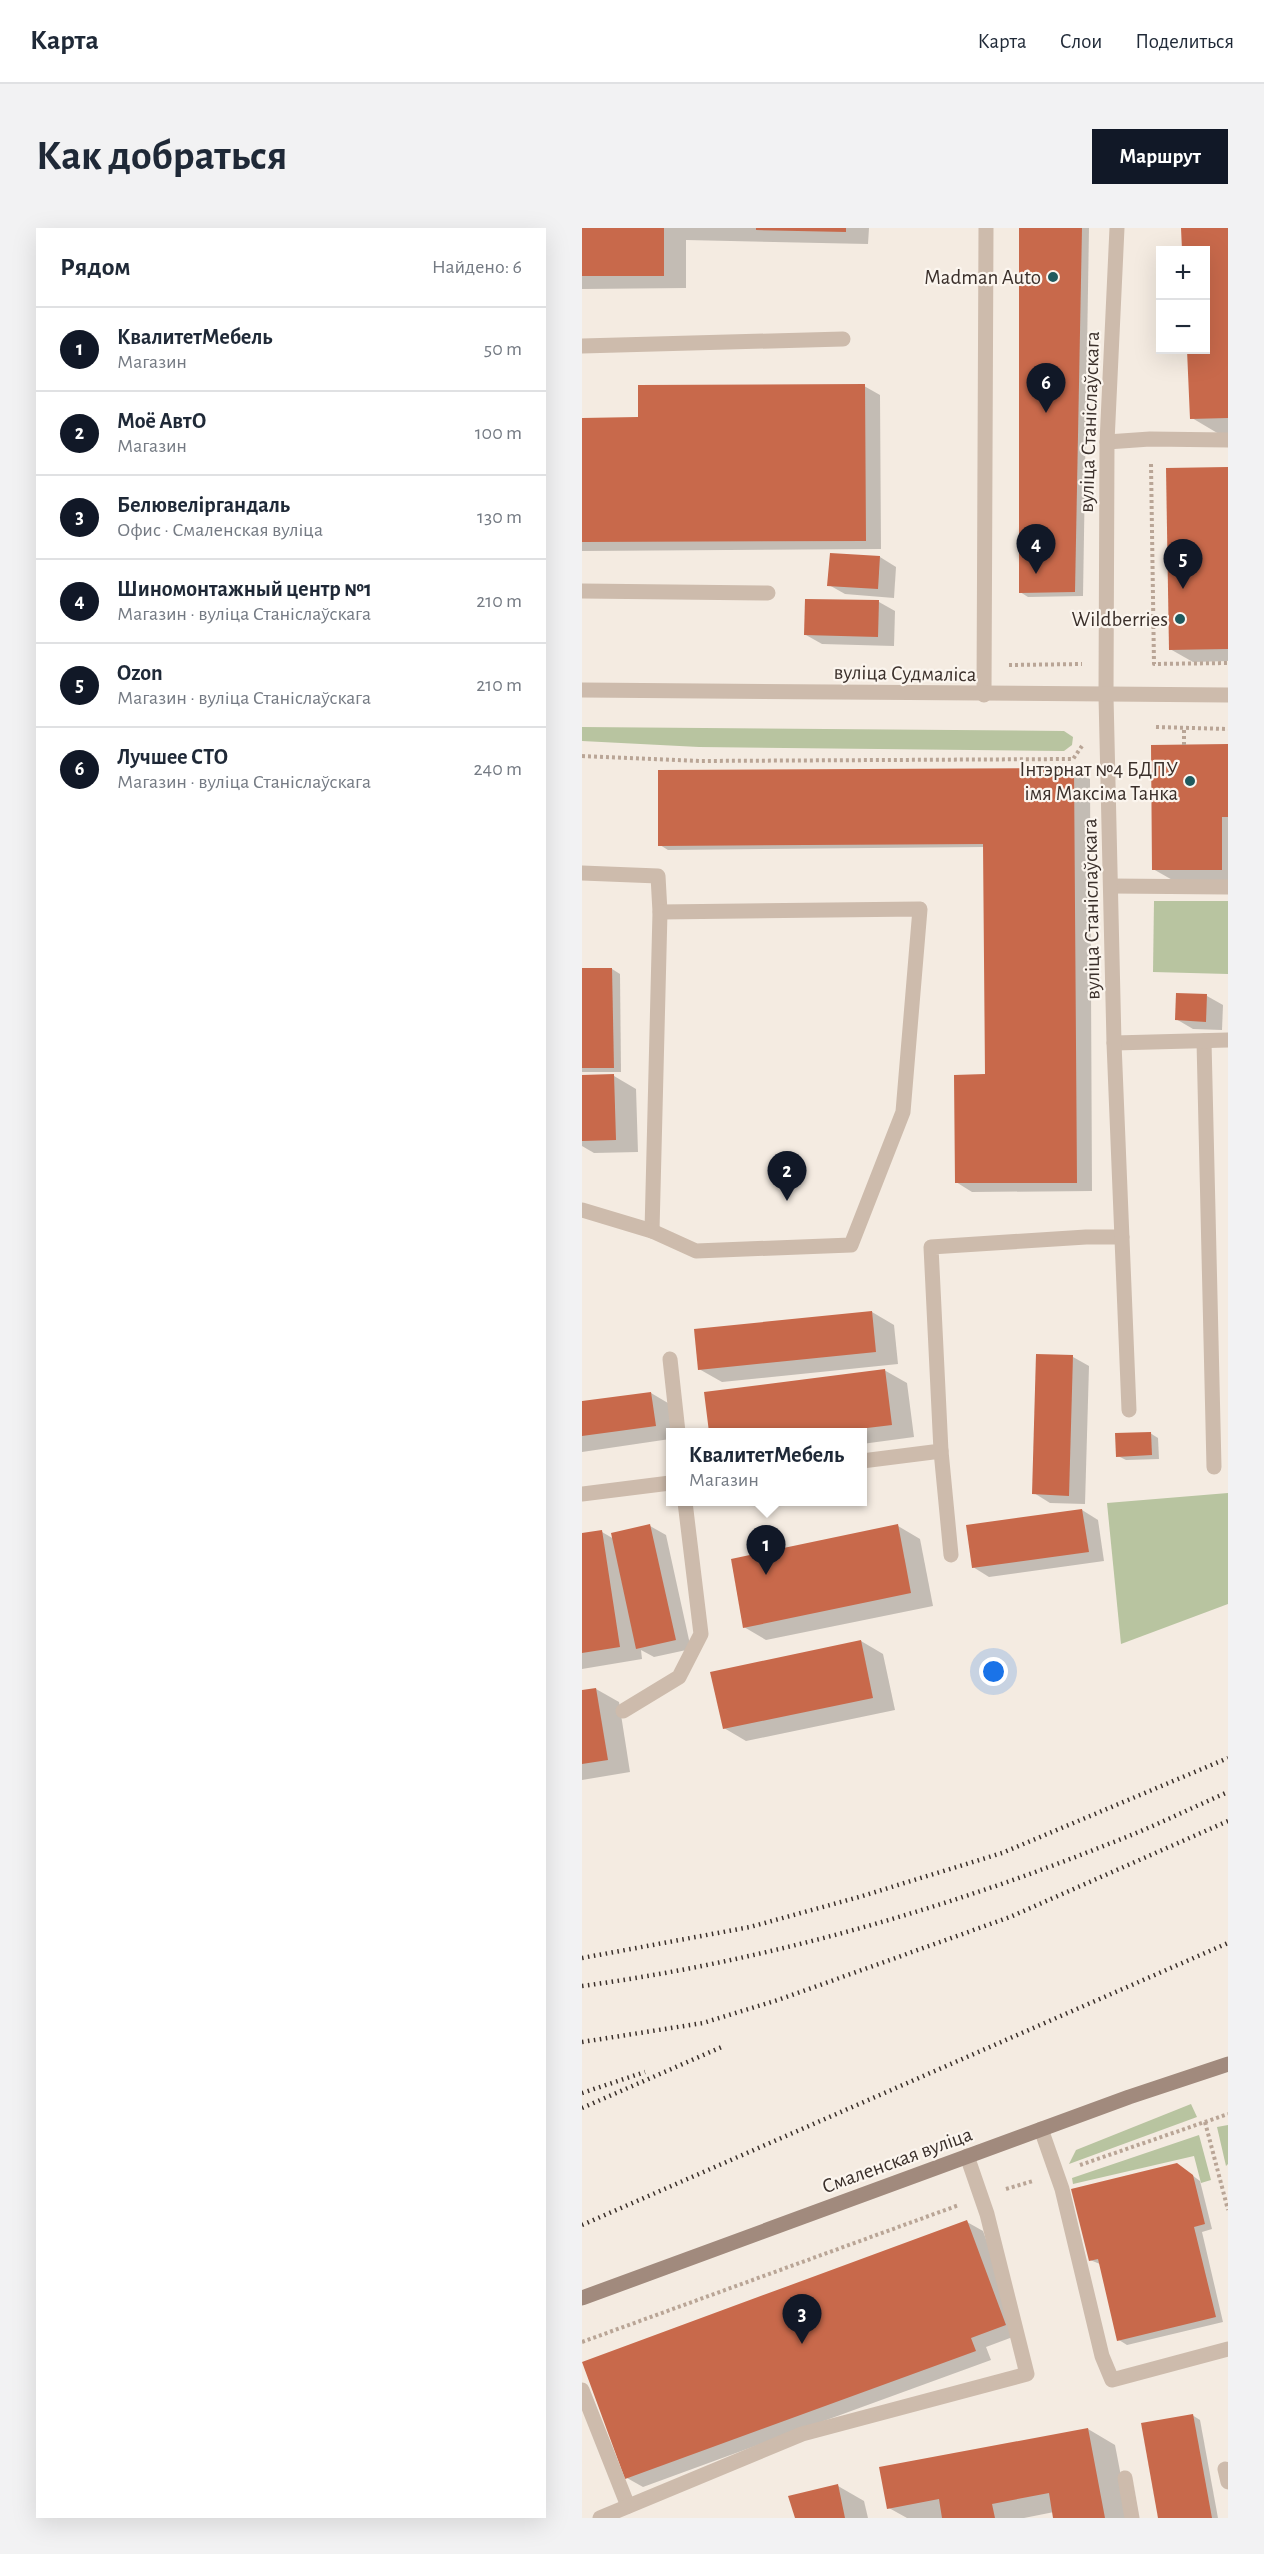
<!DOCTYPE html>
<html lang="ru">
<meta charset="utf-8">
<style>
:root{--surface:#fff;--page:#f2f2f3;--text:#1f2937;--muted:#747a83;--line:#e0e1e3;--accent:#111827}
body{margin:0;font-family:"Alegreya Sans",sans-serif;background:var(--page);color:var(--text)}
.controls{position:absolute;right:18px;top:18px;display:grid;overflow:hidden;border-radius:0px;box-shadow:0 6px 24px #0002}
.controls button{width:54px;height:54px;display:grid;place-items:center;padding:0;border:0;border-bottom:2px solid var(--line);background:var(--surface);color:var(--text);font:30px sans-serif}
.you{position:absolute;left:412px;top:1444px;width:21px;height:21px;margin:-15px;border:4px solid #fff;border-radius:50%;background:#1a73e8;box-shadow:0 0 0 9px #1a73e833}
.badge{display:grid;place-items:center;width:39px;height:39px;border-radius:50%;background:var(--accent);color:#fff;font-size:20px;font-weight:700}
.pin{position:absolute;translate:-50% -50px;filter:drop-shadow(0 2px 3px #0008)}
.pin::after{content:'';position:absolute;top:32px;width:21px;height:18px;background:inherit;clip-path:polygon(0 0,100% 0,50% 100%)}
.popup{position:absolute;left:84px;top:1200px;width:201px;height:78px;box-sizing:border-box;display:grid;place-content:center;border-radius:0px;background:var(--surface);filter:drop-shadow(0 2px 4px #0005);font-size:20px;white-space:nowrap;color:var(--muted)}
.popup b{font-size:22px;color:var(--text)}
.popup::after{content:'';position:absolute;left:50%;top:100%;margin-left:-12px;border:12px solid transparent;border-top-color:var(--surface)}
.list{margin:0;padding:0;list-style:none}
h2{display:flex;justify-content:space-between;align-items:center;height:78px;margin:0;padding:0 24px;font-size:26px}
h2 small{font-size:20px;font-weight:400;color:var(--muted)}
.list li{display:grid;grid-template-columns:39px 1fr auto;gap:18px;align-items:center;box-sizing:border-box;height:84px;padding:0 24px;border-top:2px solid var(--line)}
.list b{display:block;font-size:22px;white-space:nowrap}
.list p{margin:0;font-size:20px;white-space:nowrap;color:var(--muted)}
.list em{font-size:20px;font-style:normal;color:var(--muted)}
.map{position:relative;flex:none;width:646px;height:2290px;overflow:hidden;border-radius:0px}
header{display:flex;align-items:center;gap:36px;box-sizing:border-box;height:84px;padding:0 30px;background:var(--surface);border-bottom:2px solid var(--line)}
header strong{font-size:28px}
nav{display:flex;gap:33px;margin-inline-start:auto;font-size:21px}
.intro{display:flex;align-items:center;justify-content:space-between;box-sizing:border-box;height:144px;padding:0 36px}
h1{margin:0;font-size:42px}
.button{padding:15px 27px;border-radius:0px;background:var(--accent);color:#fff;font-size:21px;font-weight:700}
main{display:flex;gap:36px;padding:0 36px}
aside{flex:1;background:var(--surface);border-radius:0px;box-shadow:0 6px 24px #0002}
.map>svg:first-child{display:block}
.green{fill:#b8c4a0}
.shadow{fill:#0003}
.building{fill:#c8694b}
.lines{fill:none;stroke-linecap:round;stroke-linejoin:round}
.path{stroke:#b9a596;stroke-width:4;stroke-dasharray:3 3;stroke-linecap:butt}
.lane{stroke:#cdbbac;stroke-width:15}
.street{stroke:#cdbbac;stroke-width:15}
.secondary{stroke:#a18a7d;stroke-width:15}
.rail{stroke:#3b302b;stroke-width:4.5;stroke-dasharray:1.5 4.5;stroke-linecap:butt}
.poi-dot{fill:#1f5a5e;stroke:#fbf5ee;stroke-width:2}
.labels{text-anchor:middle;stroke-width:4.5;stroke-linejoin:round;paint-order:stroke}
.poi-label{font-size:21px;fill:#3b302b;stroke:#fbf5ee;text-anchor:end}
.street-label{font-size:21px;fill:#3b302b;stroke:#fbf5ee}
</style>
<header>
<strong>Карта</strong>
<nav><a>Карта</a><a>Слои</a><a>Поделиться</a></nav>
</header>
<div class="intro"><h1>Как добраться</h1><a class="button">Маршрут</a></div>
<main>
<aside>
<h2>Рядом<small>Найдено: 6</small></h2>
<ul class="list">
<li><span class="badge">1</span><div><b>КвалитетМебель</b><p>Магазин</p></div><em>50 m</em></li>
<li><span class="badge">2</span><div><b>Моё АвтО</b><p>Магазин</p></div><em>100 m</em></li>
<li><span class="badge">3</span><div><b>Белювеліргандаль</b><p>Офис · Смаленская вуліца</p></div><em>130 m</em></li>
<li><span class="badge">4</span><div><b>Шиномонтажный центр №1</b><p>Магазин · вуліца Станіслаўскага</p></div><em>210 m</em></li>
<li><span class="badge">5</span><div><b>Ozon</b><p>Магазин · вуліца Станіслаўскага</p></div><em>210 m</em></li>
<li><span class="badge">6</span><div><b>Лучшее СТО</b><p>Магазин · вуліца Станіслаўскага</p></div><em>240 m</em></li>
</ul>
</aside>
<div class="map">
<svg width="646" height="2290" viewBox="0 0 646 2290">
<rect width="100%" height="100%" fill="#f4ebe1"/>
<g class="green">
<polygon points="0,499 482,503 491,509 490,517 482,523 117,519 0,513"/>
<polygon points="572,673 646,673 646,746 571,744"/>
<polygon points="646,1265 646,1376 539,1416 525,1275"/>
<polygon points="609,1876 615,1889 487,1936 494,1922"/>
<polygon points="646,1897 646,1936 644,1938 635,1899"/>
<polygon points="617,1907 629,1952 619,1955 612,1928 491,1956 490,1950"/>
</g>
<g class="shadow">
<polygon points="0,0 287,0 286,16 104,12 104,60 0,61"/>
<polygon points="438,0 507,0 501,368 446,369 438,364"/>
<polygon points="601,0 646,0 646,206 637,206 610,190 607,122 624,122 624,22 602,22"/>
<polygon points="282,158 298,167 299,321 0,323 0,191 58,191"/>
<polygon points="646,241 646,433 611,434 588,421"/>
<polygon points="298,329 314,339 312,370 263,366 247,357"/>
<polygon points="297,374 313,383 312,418 240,416 224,407"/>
<polygon points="646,518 646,654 594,654 571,641"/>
<polygon points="492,541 508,551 510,963 390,964 374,954 405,848 404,619 86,622 78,617"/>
<polygon points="0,741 30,741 38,746 39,844 0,844"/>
<polygon points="625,768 641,777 640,802 611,801 594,791"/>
<polygon points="0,848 32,848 54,861 56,924 12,925 0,918"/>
<polygon points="290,1084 312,1097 316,1136 140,1154 117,1141"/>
<polygon points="491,1129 507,1138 503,1276 468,1275 452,1265"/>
<polygon points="302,1142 325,1155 332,1209 280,1216 280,1204 128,1204 123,1165"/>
<polygon points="69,1165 91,1178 95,1204 88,1204 88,1211 0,1224 0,1175"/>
<polygon points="568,1205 576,1210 577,1231 544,1232 536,1228"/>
<polygon points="500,1282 516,1292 522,1333 407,1349 391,1339"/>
<polygon points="68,1298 84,1307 109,1421 72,1429 59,1422 60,1431 0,1441 0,1307 20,1304 32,1311"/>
<polygon points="316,1298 338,1311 351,1378 184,1412 162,1399"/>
<polygon points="279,1413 301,1426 313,1482 164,1513 142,1500"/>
<polygon points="14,1461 37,1474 48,1544 0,1552 0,1464"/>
<polygon points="603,1942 618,1953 630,2001 620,2004 641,2094 545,2117 537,2112 518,2036 508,2032"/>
<polygon points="385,1994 401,2003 439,2106 404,2119 409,2132 61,2259 45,2250"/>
<polygon points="610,2187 618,2192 636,2290 578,2290"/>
<polygon points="506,2201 533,2217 547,2290 473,2290 472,2284 442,2290 325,2290 307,2280"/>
<polygon points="256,2258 282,2273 286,2290 214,2290"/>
</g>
<g class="building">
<rect x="0" y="0" width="82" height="48"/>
<polygon points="174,0 264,0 264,4 174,2"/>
<polygon points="437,0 500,0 493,364 437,365"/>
<polygon points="599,0 646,0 646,190 608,191 605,122 624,122 624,22 600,22"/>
<polygon points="283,156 284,313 0,314 0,190 56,189 56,157"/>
<polygon points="646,239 646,421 587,422 584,240"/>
<polygon points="248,325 298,328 296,361 245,358"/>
<polygon points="223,371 297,372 296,409 222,407"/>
<polygon points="646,516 646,589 640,589 640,642 570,642 569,517"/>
<polygon points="492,540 495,955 373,955 372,847 403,846 401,616 76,618 76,542"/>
<polygon points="0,740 30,740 32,840 0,840"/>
<polygon points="594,765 625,766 624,794 593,792"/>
<polygon points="32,846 34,912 0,913 0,847"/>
<polygon points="290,1083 294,1124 116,1142 112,1101"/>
<polygon points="454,1126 491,1127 487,1268 450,1266"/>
<polygon points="303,1141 310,1197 252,1204 127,1204 122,1164"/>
<polygon points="69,1164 74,1198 0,1208 0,1173"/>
<polygon points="569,1204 570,1227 534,1229 533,1205"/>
<polygon points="500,1281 507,1324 390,1340 384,1297"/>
<polygon points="68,1296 94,1412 54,1421 29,1305"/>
<polygon points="316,1296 329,1365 161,1400 149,1331"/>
<polygon points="20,1302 38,1419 0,1425 0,1305"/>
<polygon points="279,1412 291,1470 141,1501 128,1444"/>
<polygon points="14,1460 26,1532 0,1536 0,1462"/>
<polygon points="595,1935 611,1947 623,1996 612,1999 634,2089 535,2113 516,2031 507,2033 489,1961"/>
<polygon points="385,1992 424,2097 389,2110 394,2123 43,2251 0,2134"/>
<polygon points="611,2186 630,2290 576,2290 559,2195"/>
<polygon points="506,2200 523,2290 471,2290 467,2265 410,2276 413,2290 360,2290 357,2271 305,2281 297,2239"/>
<polygon points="256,2256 263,2290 213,2290 206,2268"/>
</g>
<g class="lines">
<g class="path">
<polyline points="569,236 572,436 646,435"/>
<polyline points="427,437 500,436"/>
<polyline points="574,499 646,501"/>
<polyline points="602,517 602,501"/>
<polyline points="0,528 117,533 491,531 500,518"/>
<polyline points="623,1894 646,1982"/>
<polyline points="498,1937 646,1886"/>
<polyline points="424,1961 451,1953"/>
<polyline points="0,2114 377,1977"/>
</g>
<g class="lane">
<polyline points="0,118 261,111"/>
<polyline points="525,214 568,211 646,212"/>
<polyline points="0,363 186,365"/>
<polyline points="402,467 404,0"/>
<polyline points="0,645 76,648 78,684 70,1003 0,982"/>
<polyline points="529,658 646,659"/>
<polyline points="622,813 632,1239"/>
<polyline points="532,815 646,812"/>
<polyline points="70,1003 114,1023 269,1017 321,884 338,681 78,684"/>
<polyline points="88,1131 96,1204"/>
<polyline points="359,1223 369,1327"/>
<polyline points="280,1233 359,1223 349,1019 504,1009 540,1009"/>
<polyline points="0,1266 88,1255"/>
<polyline points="41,1483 97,1449 119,1406 103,1274"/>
<polyline points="459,1901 480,1961 520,2128 530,2152 646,2121"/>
<polyline points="0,2162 46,2278"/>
<polyline points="643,2241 646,2254"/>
<polyline points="543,2250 550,2290"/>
<polyline points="18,2290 220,2206 445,2146 405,1986 385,1928"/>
</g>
<g class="street">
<polyline points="535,0 525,214 524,468 532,815 547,1182"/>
<polyline points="0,462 646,467"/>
</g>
<polyline class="secondary" points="0,2070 547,1869 646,1836"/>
<g class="rail">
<polyline points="0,1730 168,1699 277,1669 420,1625 646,1530"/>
<path d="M0,1758C179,1734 362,1682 529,1615C569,1600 607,1581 646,1564"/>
<polyline points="0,1814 121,1795 196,1772 428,1689 646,1593"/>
<polyline points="0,1865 63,1844"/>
<polyline points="0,1880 142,1818"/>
<polyline points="0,1997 646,1715"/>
</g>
</g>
<g class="poi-dot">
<circle cx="471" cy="49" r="6"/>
<circle cx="598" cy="391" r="6"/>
<circle cx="608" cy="553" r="6"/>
</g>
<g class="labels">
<g class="poi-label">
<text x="459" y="56">Madman Auto</text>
<text x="586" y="398">Wildberries</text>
<text x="596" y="548">Інтэрнат №4 БДПУ<tspan x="596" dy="24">імя Максіма Танка</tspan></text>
</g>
<g class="street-label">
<text transform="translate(507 194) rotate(-88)" y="7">вуліца Станіслаўскага</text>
<text transform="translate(323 445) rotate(1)" y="7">вуліца Судмаліса</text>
<text transform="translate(509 681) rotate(-91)" y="7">вуліца Станіслаўскага</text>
<text transform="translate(315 1932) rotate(-20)" y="7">Смаленская вуліца</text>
</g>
</g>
</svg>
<div class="controls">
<button>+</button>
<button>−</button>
</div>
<div class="you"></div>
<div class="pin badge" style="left:184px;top:1347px">1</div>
<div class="popup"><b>КвалитетМебель</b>Магазин</div>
<div class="pin badge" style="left:205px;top:973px">2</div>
<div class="pin badge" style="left:220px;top:2116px">3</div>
<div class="pin badge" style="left:454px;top:346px">4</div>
<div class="pin badge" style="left:601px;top:361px">5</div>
<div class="pin badge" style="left:464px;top:185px">6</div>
</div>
</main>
